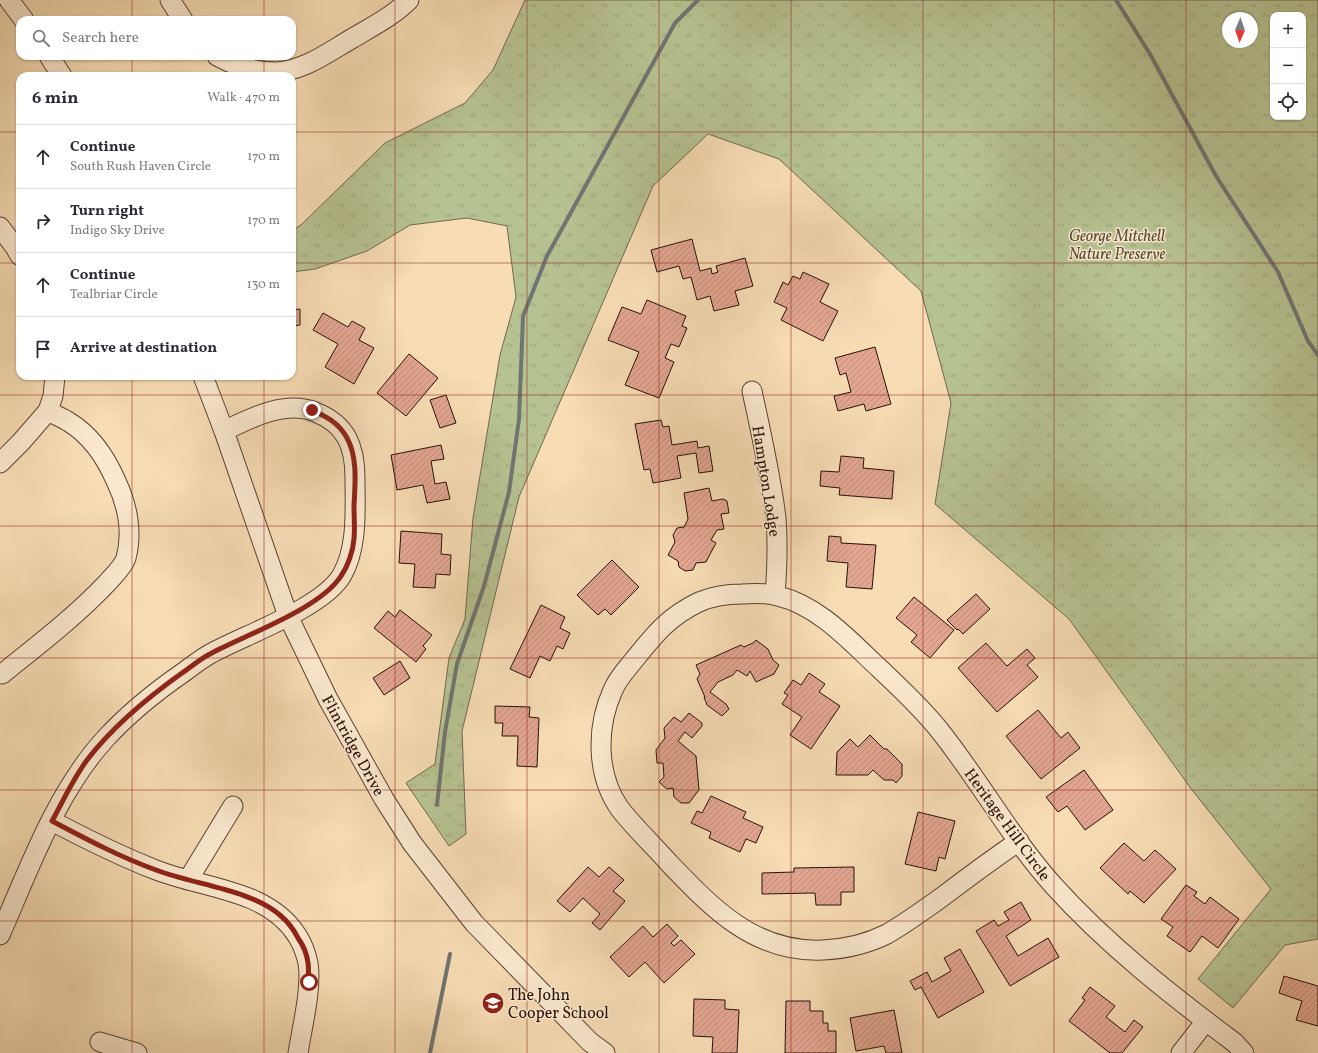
<!DOCTYPE html>
<meta charset="utf-8">
<style>
:root{--surface:#fff;--page:#f7f7f7;--text:#2b2b33;--muted:#7c7c81;--line:#e1e1e2}
body{margin:0;font-family:Vollkorn,serif;background:var(--page);color:var(--text)}
.controls{position:absolute;right:12px;top:12px;display:grid;overflow:hidden;border-radius:8px;box-shadow:0 1px 3px #0004}
.controls button{width:36px;height:36px;display:grid;place-items:center;padding:0;border:0;border-bottom:1px solid var(--line);background:var(--surface);color:var(--text);font:20px sans-serif}
.compass{position:absolute;left:1222px;top:12px;width:36px;height:36px;border-radius:50%;background:var(--surface);box-shadow:0 1px 3px #0004;rotate:182deg}
.stop{position:absolute;width:12px;height:12px;margin:-9px;border:3px solid #8f2418;border-radius:50%;background:#fff}
.stop.end{background:#8f2418;border-color:#fff;box-shadow:0 1px 4px #0008}
.list{margin:0;padding:0;list-style:none}
h2{display:flex;justify-content:space-between;align-items:center;height:52px;margin:0;padding:0 16px;font-size:17px}
h2 small{font-size:13px;font-weight:400;color:var(--muted)}
.list li{display:grid;grid-template-columns:26px 1fr auto;gap:12px;align-items:center;box-sizing:border-box;height:64px;padding:0 16px;border-top:1px solid var(--line)}
.list b{display:block;font-size:15px;white-space:nowrap}
.list p{margin:0;font-size:13px;white-space:nowrap;color:var(--muted)}
.list em{font-size:13px;font-style:normal;color:var(--muted)}
.icon{flex:none;width:22px;height:22px;fill:none;stroke:currentColor;stroke-width:2;stroke-linecap:round;stroke-linejoin:round}
.map{position:relative;flex:none;width:1318px;height:1053px;overflow:hidden}
.search{position:absolute;background:var(--surface);box-shadow:0 1px 3px #0004;left:16px;top:16px;width:280px;height:44px;display:flex;align-items:center;gap:10px;box-sizing:border-box;padding:0 14px;border-radius:12px;color:var(--muted);font-size:15px}
.panel{position:absolute;background:var(--surface);box-shadow:0 1px 3px #0004;left:16px;top:72px;width:280px;height:308px;border-radius:12px}
.map>svg:first-child{display:block}
.park{fill:url(#park-tufts);stroke:#6f694d;fill-rule:evenodd}
.lines{fill:none;stroke-linecap:round;stroke-linejoin:round}
.stream{stroke:#717572;stroke-width:4}
.building{fill:url(#building-hatch);stroke:#271008}
.minor-casing{stroke:#5b4333;stroke-width:21}
.minor{stroke:#fae8ce;stroke-width:19}
.route{stroke:#8f2418;stroke-width:5}
.grid{fill:none;stroke:#8f2418;stroke-width:1;stroke-opacity:0.55}
.labels{text-anchor:middle;stroke-width:3;stroke-linejoin:round;paint-order:stroke}
.park-label{font-size:16px;font-style:italic;fill:#594e38;stroke:#fae8ce}
.street-label{font-size:16px;fill:#271008;stroke:#fae8ce}
.poi-label{font-size:16px;fill:#271008;stroke:#fae8ce;text-anchor:start}
</style>
<div class="map">
<svg width="1318" height="1053" viewBox="0 0 1318 1053">
<defs>
<pattern id="park-tufts" width="24" height="20" patternUnits="userSpaceOnUse"><rect width="24" height="20" fill="#b7c292"/><path d="M3 7l-1-3M5 7V3M7 7l1-3M15 17l-1-3M17 17v-4M19 17l1-3" fill="none" stroke="#9da67c"/></pattern>
<pattern id="building-hatch" width="6" height="6" patternUnits="userSpaceOnUse"><rect width="6" height="6" fill="#e3a691"/><path d="M-1 1l2-2M0 6l6-6M5 7l2-2" fill="none" stroke="#c38e7c"/></pattern>
</defs>
<rect width="100%" height="100%" fill="#f7dcb4"/>
<filter id="stains"><feTurbulence type="fractalNoise" baseFrequency=".005" numOctaves="4"/><feColorMatrix values="0 0 0 0 .2 0 0 0 0 .09 0 0 0 0 .02 0 0 0 .5 -.17"/></filter>
<radialGradient id="worn" r=".72"><stop offset=".6" stop-color="#630" stop-opacity="0"/><stop offset="1" stop-color="#630" stop-opacity=".3"/></radialGradient>
<path class="park" d="M525,0H1318V939L1285,945L1233,1008L1198,979L1271,889L1192,790L1069,619L935,504L951,403L921,291L779,159L708,134L653,186L519,497L462,731L466,834L449,846L406,783L435,764L449,658L465,619L473,518L500,355L516,297L507,226L467,218L410,225L367,251L315,269L292,272V231L302,224L385,143L465,103L493,70ZM1273,15H1303V117H1273ZM1228,18H1252V42H1228Z"/>
<g class="lines">
<g class="stream">
<polyline points="1116,0 1150,54 1216,176 1278,272 1308,341 1318,355"/>
<polyline points="437,805 445,732 457,664 484,586 509,492 519,419 523,316 547,256 675,23 698,0"/>
<polyline points="430,1053 450,954"/>
</g>
</g>
<g class="building">
<polygon points="692,239 700,271 711,268 712,274 718,272 716,266 745,258 753,286 735,291 739,305 714,311 710,296 697,300 691,277 683,279 679,266 657,272 651,250"/>
<polygon points="803,272 829,284 820,302 838,311 823,341 781,320 787,308 774,302 783,282 788,285 793,276 800,279"/>
<polygon points="647,300 686,316 682,326 687,328 679,347 671,344 665,358 674,362 659,398 625,385 639,352 608,340 622,307 641,314"/>
<polygon points="300,309 300,325 292,326 292,310"/>
<polygon points="323,313 348,327 352,321 365,328 359,340 374,348 354,384 325,367 338,344 313,330"/>
<polygon points="875,347 891,404 866,411 864,404 838,411 834,396 851,392 846,373 840,375 835,358"/>
<polygon points="409,354 438,378 406,416 377,393"/>
<polygon points="446,395 456,423 440,428 430,400"/>
<polygon points="661,420 663,427 669,426 672,445 697,441 698,448 709,446 713,471 699,473 696,453 677,456 681,478 653,483 650,469 644,470 635,424"/>
<polygon points="441,445 444,459 431,461 435,484 446,482 450,499 427,503 423,485 397,490 391,455"/>
<polygon points="841,456 864,458 863,468 894,471 892,499 839,495 840,488 820,486 821,471 839,472"/>
<polygon points="709,488 712,501 723,499 727,501 729,513 721,514 724,529 717,530 711,540 716,543 706,562 696,563 693,570 685,571 679,567 678,561 668,555 675,542 673,535 677,528 684,527 688,519 684,493"/>
<polygon points="401,531 442,534 441,554 451,555 450,575 436,574 435,588 413,587 415,564 399,563"/>
<polygon points="829,536 841,537 841,543 876,545 872,589 846,587 848,563 827,561"/>
<polygon points="612,560 639,587 611,615 605,609 598,615 577,595"/>
<polygon points="976,594 990,609 963,634 958,629 957,630 947,620"/>
<polygon points="914,597 954,630 930,658 911,642 917,635 896,618"/>
<polygon points="541,605 565,617 560,628 570,633 563,649 557,646 550,661 540,656 530,678 510,669"/>
<polygon points="400,610 432,635 423,646 426,649 416,662 374,628 388,611 395,617"/>
<polygon points="756,640 768,649 773,660 779,665 774,674 756,682 750,671 747,676 737,670 733,675 718,682 710,692 726,704 729,709 722,716 707,705 704,697 705,697 697,679 700,674 696,665 741,645 744,647 753,643"/>
<polygon points="986,643 1007,666 1027,649 1035,658 1027,665 1038,677 997,712 958,668"/>
<polygon points="400,661 410,678 384,695 373,678"/>
<polygon points="809,673 825,684 819,692 840,706 811,749 790,735 802,717 782,704 788,695 784,693 793,680 801,685"/>
<polygon points="495,706 530,707 529,717 539,718 537,767 517,766 518,736 502,736 503,723 495,723"/>
<polygon points="1038,710 1061,738 1068,732 1080,748 1041,779 1006,736"/>
<polygon points="689,713 702,723 702,726 692,738 685,732 678,741 696,756 699,790 689,803 681,803 674,797 673,788 667,789 659,782 664,777 663,763 657,763 656,750 665,738 664,728 674,717 681,722"/>
<polygon points="870,735 884,749 887,749 902,764 902,776 896,783 893,780 884,780 873,770 868,775 836,775 837,752 850,739 858,747"/>
<polygon points="1084,770 1113,810 1085,830 1067,806 1058,812 1046,797"/>
<polygon points="711,796 746,812 743,818 763,827 756,843 746,839 740,852 709,838 711,832 691,823 697,811 702,813"/>
<polygon points="918,812 955,821 945,859 939,857 936,871 905,864"/>
<polygon points="1124,843 1144,861 1155,850 1176,869 1144,903 1130,891 1128,894 1100,868"/>
<polygon points="588,867 599,877 609,867 624,880 613,891 625,901 600,930 592,923 600,914 583,898 570,912 557,901"/>
<polygon points="854,867 854,892 841,892 841,905 816,905 815,893 762,894 762,873 794,872 794,868"/>
<polygon points="1186,885 1197,892 1194,896 1205,904 1210,897 1239,919 1218,948 1202,936 1190,952 1167,936 1173,927 1161,919"/>
<polygon points="1021,902 1031,920 1006,936 1018,956 1048,938 1059,957 1010,986 976,931 994,920 998,926 1009,920 1004,912"/>
<polygon points="667,924 678,936 671,943 674,946 681,940 695,954 664,983 645,962 629,977 610,957 643,926 653,937"/>
<polygon points="960,949 984,992 938,1018 921,987 915,990 910,981 927,972 932,982 951,971 944,958"/>
<polygon points="1284,976 1318,986 1318,1026 1296,1020 1302,1001 1279,993"/>
<polygon points="1090,987 1115,1006 1106,1017 1125,1032 1134,1020 1143,1027 1122,1053 1110,1053 1069,1021 1085,1000 1082,998"/>
<polygon points="694,999 725,1000 725,1009 739,1010 737,1053 712,1053 713,1037 693,1036"/>
<polygon points="786,1001 810,1001 810,1011 823,1011 823,1023 828,1023 828,1031 836,1031 836,1053 785,1053"/>
<polygon points="894,1010 902,1053 886,1053 884,1046 856,1051 850,1018"/>
</g>
<g class="lines">
<g class="minor-casing">
<g id="minor">
<polyline points="9,0 24,20"/>
<polyline points="170,0 183,20"/>
<polyline points="49,56 62,76"/>
<path d="M217,56C235,66 256,72 276,72C304,71 330,51 353,38C373,26 393,16 409,0"/>
<polyline points="0,227 15,247 20,256"/>
<polyline points="203,376 224,431 288,616 328,699 384,799 412,843 474,923 590,1042 605,1053"/>
<path d="M752,391C761,433 771,476 776,518C778,544 777,570 775,595"/>
<polyline points="0,463 21,442 48,411 53,396 55,376"/>
<path d="M2,674C38,645 76,616 108,582C114,575 123,567 126,558C133,532 127,504 116,481C106,458 92,436 69,422C63,418 55,415 48,411"/>
<path d="M52,821C86,839 120,856 156,870C204,889 269,889 298,937C303,945 306,954 308,963C312,989 302,1027 298,1053"/>
<path d="M1019,841C993,859 967,878 942,897C924,910 906,923 887,934C867,944 845,949 823,950C755,953 713,909 669,863C653,845 635,828 620,809C596,775 596,727 613,690C618,678 626,670 634,660C655,634 668,617 699,602C713,596 727,594 742,594C754,593 767,593 778,596C819,606 849,640 879,668C900,688 922,708 940,731C979,780 1011,838 1053,885C1107,945 1171,995 1235,1043L1244,1053"/>
<polyline points="188,880 233,806"/>
<path d="M0,935C29,869 56,793 105,739C128,714 155,692 184,672C192,666 201,659 210,654C244,635 323,608 342,575C358,547 355,509 355,478C355,446 346,424 315,412C285,400 251,418 224,431"/>
<polyline points="100,1042 137,1053"/>
<polyline points="1181,1053 1206,1021"/>
</g>
</g>
<use href="#minor" class="minor"/>
</g>
<g class="lines">
<path class="route" d="M309,982C308,976 309,969 308,963C307,954 303,945 298,938C294,930 288,922 281,916C250,889 195,885 156,870C120,857 86,839 52,821C63,801 73,779 87,760C113,726 147,698 182,673C191,667 200,659 210,654C245,635 320,609 341,576C348,566 353,551 354,539C355,528 354,517 354,506C355,484 358,458 347,438C339,423 327,417 312,410"/>
</g>
<path class="grid" d="M132,0V20M264,0V20M395,0V1053M527,0V1053M659,0V1053M791,0V1053M923,0V1053M1054,0V1053M1186,0V1053M132,56V76M264,56V76M0,132H20M292,132H1318M0,263H20M292,263H1318M132,376V1053M264,376V1053M0,395H1318M0,526H1318M0,658H1318M0,790H1318M0,921H1318"/>
<defs>
<g id="school-disc" transform="scale(1.15)"><circle r="9.5" fill="#8f2418" stroke="#fae8ce"/><path d="M0-5L7-2L0 1L-7-2ZM-4 1L0 2.5L4 1V4Q0 6-4 4Z" fill="#fff"/></g>
</defs>
<g fill-rule="evenodd">
<use href="#school-disc" x="493" y="1003"/>
</g>
<g class="labels">
<g class="park-label">
<text x="1117" y="241">George Mitchell<tspan x="1117" dy="18">Nature Preserve</tspan></text>
</g>
<g class="street-label">
<text transform="translate(767 481) rotate(81)" y="6">Hampton Lodge</text>
<text transform="translate(354 745) rotate(61)" y="6">Flintridge Drive</text>
<text transform="translate(1008 824) rotate(54)" y="6">Heritage Hill Circle</text>
</g>
<g class="poi-label">
<text x="508" y="1000">The John<tspan x="508" dy="18">Cooper School</tspan></text>
</g>
</g>
<rect width="100%" height="100%" filter="url(#stains)"/>
<rect width="100%" height="100%" fill="url(#worn)"/>
</svg>
<div class="controls">
<button>+</button>
<button>−</button>
<button><svg class="icon" aria-label="locate" viewBox="0 0 24 24"><circle cx="12" cy="12" r="6"/><path d="M12 2v4M12 18v4M2 12h4M18 12h4"/></svg></button>
</div>
<svg class="compass" viewBox="-18 -18 36 36"><path d="M0-13l5 13h-10z" fill="#e53935"/><path d="M0 13l5-13h-10z" fill="#7c7c81"/></svg>
<div class="stop" style="left:309px;top:982px"></div>
<div class="stop end" style="left:312px;top:410px"></div>
<div class="search"><svg class="icon" aria-label="search" viewBox="0 0 24 24"><circle cx="10" cy="10" r="6"/><path d="M15 15l6 6"/></svg>Search here</div>
<section class="panel">
<h2>6 min<small>Walk · 470 m</small></h2>
<ul class="list">
<li><svg class="icon" aria-label="ahead" viewBox="0 0 24 24"><path d="M12 20V5M6 11l6-6 6 6"/></svg><div><b>Continue</b><p>South Rush Haven Circle</p></div><em>170 m</em></li>
<li><svg class="icon" aria-label="right" viewBox="0 0 24 24"><path d="M7 20v-9h11M14 6l5 5-5 5"/></svg><div><b>Turn right</b><p>Indigo Sky Drive</p></div><em>170 m</em></li>
<li><svg class="icon" aria-label="ahead" viewBox="0 0 24 24"><path d="M12 20V5M6 11l6-6 6 6"/></svg><div><b>Continue</b><p>Tealbriar Circle</p></div><em>130 m</em></li>
<li><svg class="icon" aria-label="arrive" viewBox="0 0 24 24"><path d="M6 21V4h12l-3 4 3 4H6"/></svg><div><b>Arrive at destination</b></div></li>
</ul>
</section>
</div>
